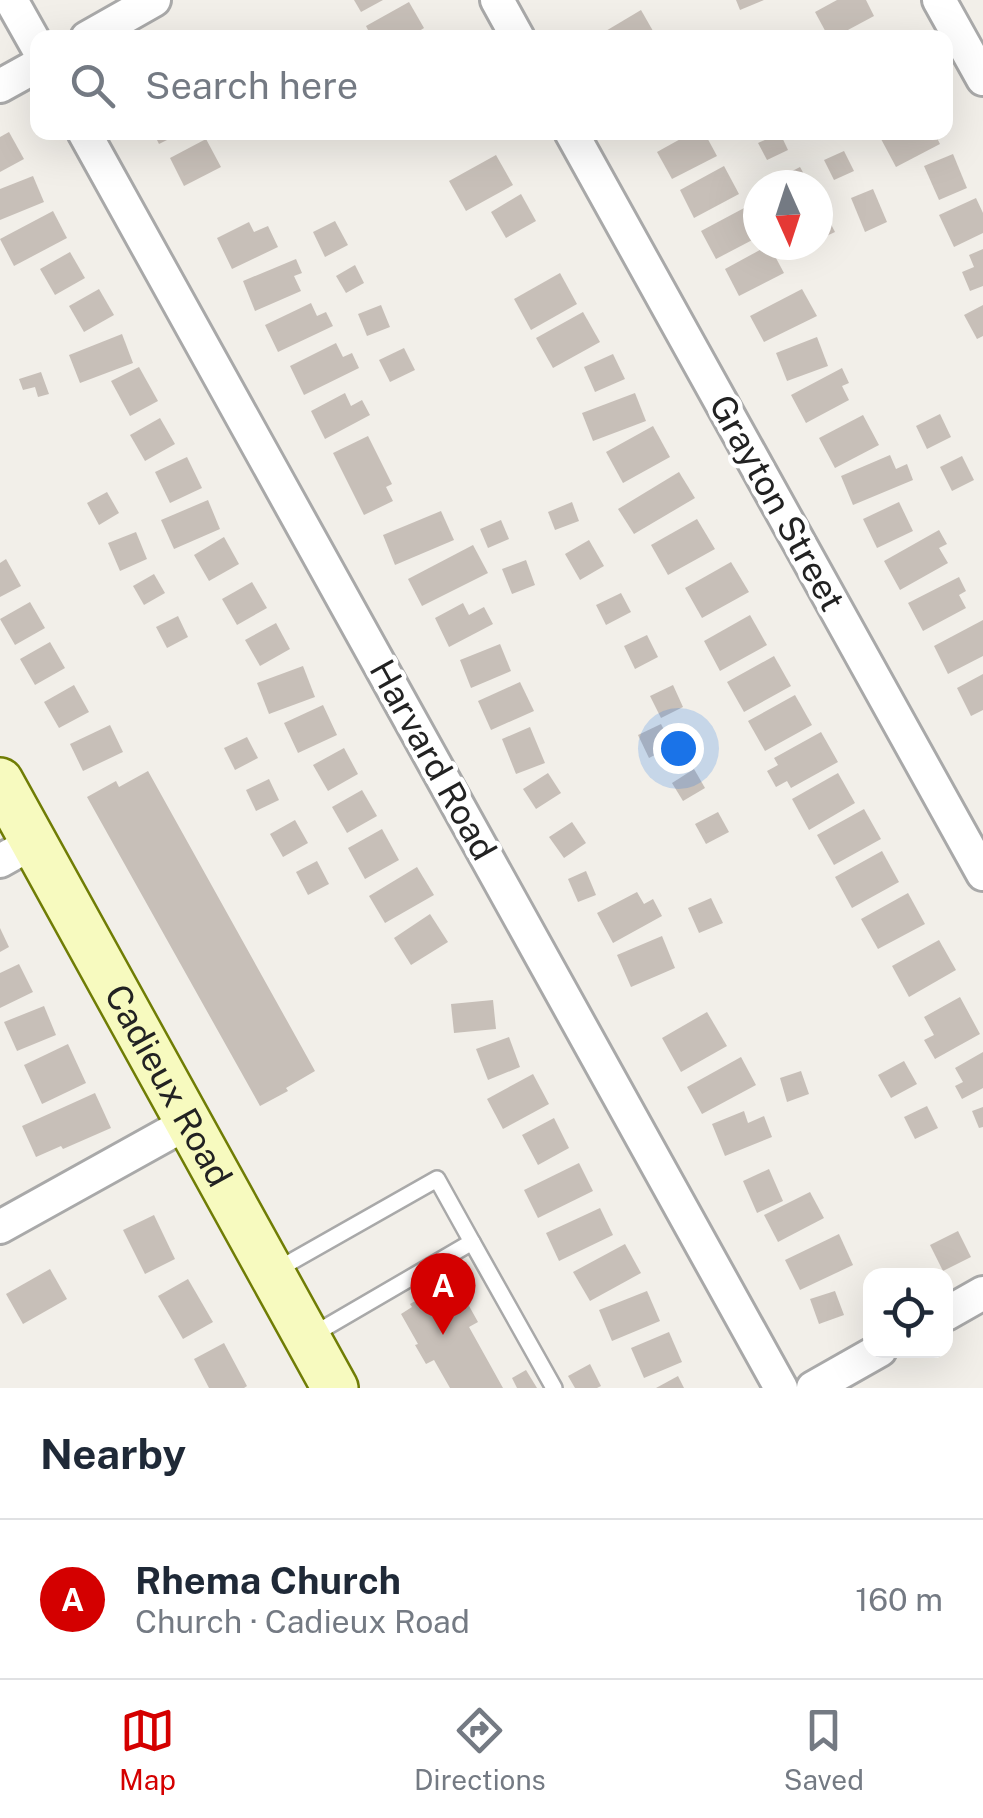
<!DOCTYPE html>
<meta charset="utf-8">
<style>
:root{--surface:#fff;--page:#f6f6f7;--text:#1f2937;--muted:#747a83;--line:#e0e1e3;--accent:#d40000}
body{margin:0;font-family:"Public Sans",sans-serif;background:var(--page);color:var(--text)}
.controls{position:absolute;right:30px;bottom:30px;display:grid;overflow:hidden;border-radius:20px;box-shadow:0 10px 40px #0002}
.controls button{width:90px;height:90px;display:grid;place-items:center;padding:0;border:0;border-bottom:2px solid var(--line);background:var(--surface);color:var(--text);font:50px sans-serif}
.compass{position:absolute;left:743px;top:170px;width:90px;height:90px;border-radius:50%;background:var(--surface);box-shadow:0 10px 40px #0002;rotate:177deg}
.you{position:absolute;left:678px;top:748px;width:35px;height:35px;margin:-25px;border:8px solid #fff;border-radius:50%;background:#1a73e8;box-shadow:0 0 0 15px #1a73e833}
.badge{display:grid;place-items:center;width:65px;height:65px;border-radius:50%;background:var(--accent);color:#fff;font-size:32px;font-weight:700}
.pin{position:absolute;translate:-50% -82px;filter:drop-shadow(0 2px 5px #0008)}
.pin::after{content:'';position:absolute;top:52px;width:35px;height:30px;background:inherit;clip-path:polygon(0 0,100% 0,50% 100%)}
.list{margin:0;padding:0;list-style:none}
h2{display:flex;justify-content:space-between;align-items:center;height:130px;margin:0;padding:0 40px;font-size:42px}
h2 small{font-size:32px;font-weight:400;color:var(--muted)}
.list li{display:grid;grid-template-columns:65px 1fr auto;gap:30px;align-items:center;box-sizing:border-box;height:160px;padding:0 40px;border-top:2px solid var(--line)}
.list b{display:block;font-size:38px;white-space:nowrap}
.list p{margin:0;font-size:32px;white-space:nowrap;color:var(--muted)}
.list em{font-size:32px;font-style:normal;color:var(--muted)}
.icon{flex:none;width:55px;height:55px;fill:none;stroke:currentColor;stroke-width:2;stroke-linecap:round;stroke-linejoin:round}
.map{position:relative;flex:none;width:983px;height:1388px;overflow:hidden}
.search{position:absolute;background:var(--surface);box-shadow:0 10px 40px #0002;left:30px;right:30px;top:30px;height:110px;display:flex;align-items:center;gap:25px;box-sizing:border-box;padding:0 35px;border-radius:20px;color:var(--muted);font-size:38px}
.sheet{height:290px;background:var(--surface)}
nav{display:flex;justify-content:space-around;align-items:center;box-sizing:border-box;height:140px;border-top:2px solid var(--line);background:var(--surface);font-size:28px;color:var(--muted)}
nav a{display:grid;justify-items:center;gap:5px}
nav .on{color:var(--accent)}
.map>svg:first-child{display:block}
.building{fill:#c7bfb8}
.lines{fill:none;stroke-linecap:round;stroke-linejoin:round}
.lane-casing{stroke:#a9a9a9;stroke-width:20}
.street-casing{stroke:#a9a9a9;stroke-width:38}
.secondary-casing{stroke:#707d05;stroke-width:50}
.lane{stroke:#fff;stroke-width:15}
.street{stroke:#fff;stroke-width:32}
.secondary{stroke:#f7fabf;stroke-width:45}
.labels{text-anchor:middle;stroke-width:9;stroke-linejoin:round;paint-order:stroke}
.street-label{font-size:35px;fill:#222;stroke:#fff}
</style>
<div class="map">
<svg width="983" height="1388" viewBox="0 0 983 1388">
<rect width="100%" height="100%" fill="#f2efe9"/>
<g class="building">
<polygon points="354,0 383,0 361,12"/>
<polygon points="736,0 764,0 740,10"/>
<polygon points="837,0 866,0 874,16 833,38 829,38 815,12"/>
<polygon points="409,2 424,28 408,38 372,38 366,26"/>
<polygon points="641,10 657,38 594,38"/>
<polygon points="9,132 24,159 0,172 0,137"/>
<polygon points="153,132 183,132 159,144"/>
<polygon points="693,132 704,132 717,156 672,179 657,152"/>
<polygon points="894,132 934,132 940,144 896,167 881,139"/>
<polygon points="780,133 788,150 767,160 758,143"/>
<polygon points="206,139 221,167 184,186 170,158"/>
<polygon points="844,151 854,171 834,180 824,160"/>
<polygon points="953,154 967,188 939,200 924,166"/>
<polygon points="496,155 513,185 466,211 449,181"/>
<polygon points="724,166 739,194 694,218 680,190"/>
<polygon points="800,167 809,183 775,185 773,181"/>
<polygon points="33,176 44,202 0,220 0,189"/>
<polygon points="873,189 887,222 865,232 851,198"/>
<polygon points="521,194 536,221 506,238 491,212"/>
<polygon points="976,198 983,213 983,233 954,247 939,215"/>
<polygon points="818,199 835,232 818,240"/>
<polygon points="746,207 758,230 758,237 716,259 701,231"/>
<polygon points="53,211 67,238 14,266 0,239"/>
<polygon points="335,221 348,245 325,257 313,232"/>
<polygon points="249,222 254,232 268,226 278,247 232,269 217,238"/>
<polygon points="769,245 784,273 739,296 725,269"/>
<polygon points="983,249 983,286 970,291 962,272 974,267 969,255"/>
<polygon points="70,252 85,278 55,295 40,269"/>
<polygon points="296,259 302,273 294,276 301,291 255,311 243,281"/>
<polygon points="355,265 364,283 346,293 336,276"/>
<polygon points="560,273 577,304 531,330 514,299"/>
<polygon points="99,289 114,315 84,332 69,306"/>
<polygon points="802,289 817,316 764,342 750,316"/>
<polygon points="311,303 317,316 326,312 333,326 278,352 265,325"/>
<polygon points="381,305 390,327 367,336 358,314"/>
<polygon points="983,305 983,336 977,339 964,315"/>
<polygon points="583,312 600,342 553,368 536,338"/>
<polygon points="122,334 133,363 80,383 69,355"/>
<polygon points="817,337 828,366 787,381 776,353"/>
<polygon points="336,343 343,357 352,353 359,368 304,395 290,366"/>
<polygon points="404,348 415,370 390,382 379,360"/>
<polygon points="613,354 625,379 595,392 584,367"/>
<polygon points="139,367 158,401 130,416 111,381"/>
<polygon points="842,368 849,383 842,386 849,400 806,423 791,395"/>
<polygon points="41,372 49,394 38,397 35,387 23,390 19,379"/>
<polygon points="345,393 351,406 362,400 370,415 325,439 311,411"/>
<polygon points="635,393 646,421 593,441 582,413"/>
<polygon points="940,414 951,437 927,449 916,426"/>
<polygon points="863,415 879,445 835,468 819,438"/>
<polygon points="160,418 175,444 145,461 130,435"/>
<polygon points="653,426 670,457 623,483 606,452"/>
<polygon points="368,436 392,484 386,487 393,501 364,515 333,453"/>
<polygon points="890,455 896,469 907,464 913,480 853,505 841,476"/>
<polygon points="962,456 974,480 952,491 940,467"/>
<polygon points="187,457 202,488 170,503 155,472"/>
<polygon points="679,472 695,498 634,534 618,509"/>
<polygon points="107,492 119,513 99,525 87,503"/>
<polygon points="208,500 220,529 174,549 161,520"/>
<polygon points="572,502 579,521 555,530 548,512"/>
<polygon points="899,502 913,531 877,548 863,519"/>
<polygon points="441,511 454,540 395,565 383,535"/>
<polygon points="697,519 715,549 668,575 651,545"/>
<polygon points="501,520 509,539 488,548 480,529"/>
<polygon points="939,530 947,544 939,548 948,563 900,590 884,561"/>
<polygon points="136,532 147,559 120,571 108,543"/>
<polygon points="224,537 239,564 209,581 194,555"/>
<polygon points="589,540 604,566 580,580 565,554"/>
<polygon points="473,545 488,573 422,606 408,579"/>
<polygon points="6,559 21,586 0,597 0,563"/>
<polygon points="526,560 535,585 512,594 502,569"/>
<polygon points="731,562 749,592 702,618 685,588"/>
<polygon points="154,574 165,593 144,605 133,586"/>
<polygon points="959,577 966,591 959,595 966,608 923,631 908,603"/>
<polygon points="252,582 267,608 237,625 222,599"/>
<polygon points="621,593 631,612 606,625 596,605"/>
<polygon points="30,602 45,628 15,645 0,619"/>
<polygon points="463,603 469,615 484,607 493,624 449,647 435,618"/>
<polygon points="750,615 767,645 720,671 704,641"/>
<polygon points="178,616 188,637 167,648 156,627"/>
<polygon points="983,620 983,656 948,674 934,646"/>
<polygon points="276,623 290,649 260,666 245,640"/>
<polygon points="647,635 658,657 635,669 624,646"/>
<polygon points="50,642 65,668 35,685 20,659"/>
<polygon points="500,644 511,671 471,688 460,660"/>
<polygon points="774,656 791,686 744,712 727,682"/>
<polygon points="303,666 315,697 269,714 257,683"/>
<polygon points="983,674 983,710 971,716 957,688"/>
<polygon points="520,682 534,711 491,730 478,701"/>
<polygon points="74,685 89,712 59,728 44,702"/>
<polygon points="673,685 683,707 661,718 650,696"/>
<polygon points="795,695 812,725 765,751 748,721"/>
<polygon points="323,705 337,735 298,753 284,723"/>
<polygon points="661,724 672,746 649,758 638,735"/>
<polygon points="110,725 123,752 83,771 70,744"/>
<polygon points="530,727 545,763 516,774 502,739"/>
<polygon points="821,732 838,762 791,788 787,781 776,787 767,771 778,765 774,758"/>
<polygon points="247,737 258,758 235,770 224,748"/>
<polygon points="344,748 358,774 328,791 313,765"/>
<polygon points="694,769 705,788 683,801 672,783"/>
<polygon points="148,771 315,1071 286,1088 288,1091 260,1106 87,797 116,781 119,787"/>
<polygon points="548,773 561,793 536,809 523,789"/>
<polygon points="838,773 855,803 809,830 792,799"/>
<polygon points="269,779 279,800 256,811 246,790"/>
<polygon points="362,790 377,816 347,833 332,807"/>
<polygon points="864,809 881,839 834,865 817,835"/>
<polygon points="718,812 729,832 706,844 695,824"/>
<polygon points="295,820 308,843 283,857 270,834"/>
<polygon points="572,822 586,843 564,858 549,837"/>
<polygon points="382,829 399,860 365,879 348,848"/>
<polygon points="882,851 899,882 852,908 835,877"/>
<polygon points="317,861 329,884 308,895 296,872"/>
<polygon points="417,867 434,895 385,923 369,896"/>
<polygon points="586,871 596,895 578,902 568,879"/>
<polygon points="637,892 644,904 653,899 662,916 613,943 597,913"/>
<polygon points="908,893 925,924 878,949 861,919"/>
<polygon points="711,898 723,923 699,933 688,908"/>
<polygon points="430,914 448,942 411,965 394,938"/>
<polygon points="0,928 9,947 0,952"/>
<polygon points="662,936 675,968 631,987 617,955"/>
<polygon points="939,940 956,970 909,997 892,966"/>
<polygon points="19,964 33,992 0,1008 0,973"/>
<polygon points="960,997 980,1034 935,1059 924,1040 934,1035 924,1017"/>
<polygon points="493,1000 496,1029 454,1033 451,1004"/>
<polygon points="44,1006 56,1035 17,1051 4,1022"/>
<polygon points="707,1012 727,1046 681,1072 662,1038"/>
<polygon points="509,1037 520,1067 488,1080 476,1049"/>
<polygon points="68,1044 86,1083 42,1104 24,1065"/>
<polygon points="983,1052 983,1088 962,1099 955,1086 963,1082 955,1068"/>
<polygon points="741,1057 756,1085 702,1114 687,1087"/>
<polygon points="904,1061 917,1084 891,1098 878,1075"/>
<polygon points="801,1071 809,1094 787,1102 780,1078"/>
<polygon points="533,1074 549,1104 503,1129 487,1099"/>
<polygon points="95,1093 111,1128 63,1149 61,1146 36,1157 22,1126"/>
<polygon points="927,1106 938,1128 915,1139 904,1117"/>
<polygon points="983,1107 983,1127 979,1128 972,1111"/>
<polygon points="744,1111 748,1123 764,1116 772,1137 725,1156 712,1124"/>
<polygon points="554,1118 569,1148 538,1165 522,1135"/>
<polygon points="579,1163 593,1191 538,1218 524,1190"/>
<polygon points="769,1169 783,1201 757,1213 743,1181"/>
<polygon points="810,1192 824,1218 778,1242 764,1215"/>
<polygon points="600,1208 613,1235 559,1261 546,1233"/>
<polygon points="154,1215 175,1259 145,1274 123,1230"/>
<polygon points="958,1231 971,1257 943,1271 930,1245"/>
<polygon points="839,1234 853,1265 800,1290 785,1260"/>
<polygon points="625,1244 641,1273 590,1301 573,1272"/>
<polygon points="50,1269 67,1299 23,1324 6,1294"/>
<polygon points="188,1279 213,1322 183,1339 158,1296"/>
<polygon points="454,1279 478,1322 469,1327 503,1388 450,1388 434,1360 426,1364 415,1345 418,1344 401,1314 412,1307 410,1304"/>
<polygon points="647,1291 660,1321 612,1341 599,1310"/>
<polygon points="835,1291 844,1315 819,1324 810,1299"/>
<polygon points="669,1332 682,1362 644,1378 631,1348"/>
<polygon points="224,1343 247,1386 244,1388 209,1388 194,1359"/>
<polygon points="590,1364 601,1386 597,1388 575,1388 568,1376"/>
<polygon points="526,1370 537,1388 517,1388 512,1378"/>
<polygon points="678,1376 684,1388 656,1388"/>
</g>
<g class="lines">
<g class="lane-casing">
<g id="lane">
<polyline points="273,1272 437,1179 472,1242"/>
<polyline points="309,1337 472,1242 554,1388"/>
</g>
</g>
<g class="street-casing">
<g id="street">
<polyline points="11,0 38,48"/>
<polyline points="497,0 518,38"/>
<polyline points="939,0 983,79"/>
<polyline points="87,38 154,0"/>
<polyline points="0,86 38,65"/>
<polyline points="84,132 781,1388"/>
<polyline points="571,132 983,874"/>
<polyline points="0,861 34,842"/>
<polyline points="0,1227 189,1122"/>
<polyline points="946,1314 983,1293"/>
<polyline points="813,1388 880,1350"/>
</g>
</g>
<g class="secondary-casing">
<g id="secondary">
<path id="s1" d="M0,781L335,1388"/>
</g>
</g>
<use href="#lane" class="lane"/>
<use href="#street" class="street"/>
<use href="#secondary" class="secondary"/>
</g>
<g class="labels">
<g class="street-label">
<text transform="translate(777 503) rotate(61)" y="12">Grayton Street</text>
<text transform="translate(433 760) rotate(61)" y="12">Harvard Road</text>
<text dy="12" stroke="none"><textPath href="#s1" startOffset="348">Cadieux Road</textPath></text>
</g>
</g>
</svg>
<div class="controls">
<button><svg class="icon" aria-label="locate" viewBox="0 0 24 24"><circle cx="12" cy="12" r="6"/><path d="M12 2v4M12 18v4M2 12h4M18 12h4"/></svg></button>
</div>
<svg class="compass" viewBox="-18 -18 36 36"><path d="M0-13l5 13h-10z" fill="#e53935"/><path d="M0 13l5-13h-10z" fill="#747a83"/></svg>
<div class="you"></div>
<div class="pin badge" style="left:443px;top:1335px">A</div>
<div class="search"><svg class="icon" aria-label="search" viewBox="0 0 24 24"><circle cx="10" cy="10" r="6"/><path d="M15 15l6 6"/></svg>Search here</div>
</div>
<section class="sheet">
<h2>Nearby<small></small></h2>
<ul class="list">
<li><span class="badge">A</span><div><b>Rhema Church</b><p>Church · Cadieux Road</p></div><em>160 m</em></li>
</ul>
</section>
<nav>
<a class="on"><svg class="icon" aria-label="map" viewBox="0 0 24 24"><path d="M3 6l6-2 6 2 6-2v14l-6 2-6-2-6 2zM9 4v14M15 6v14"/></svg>Map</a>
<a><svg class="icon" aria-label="directions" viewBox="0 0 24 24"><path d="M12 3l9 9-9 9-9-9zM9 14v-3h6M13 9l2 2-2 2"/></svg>Directions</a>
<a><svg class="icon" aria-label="saved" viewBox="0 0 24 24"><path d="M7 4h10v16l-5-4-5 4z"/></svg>Saved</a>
</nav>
